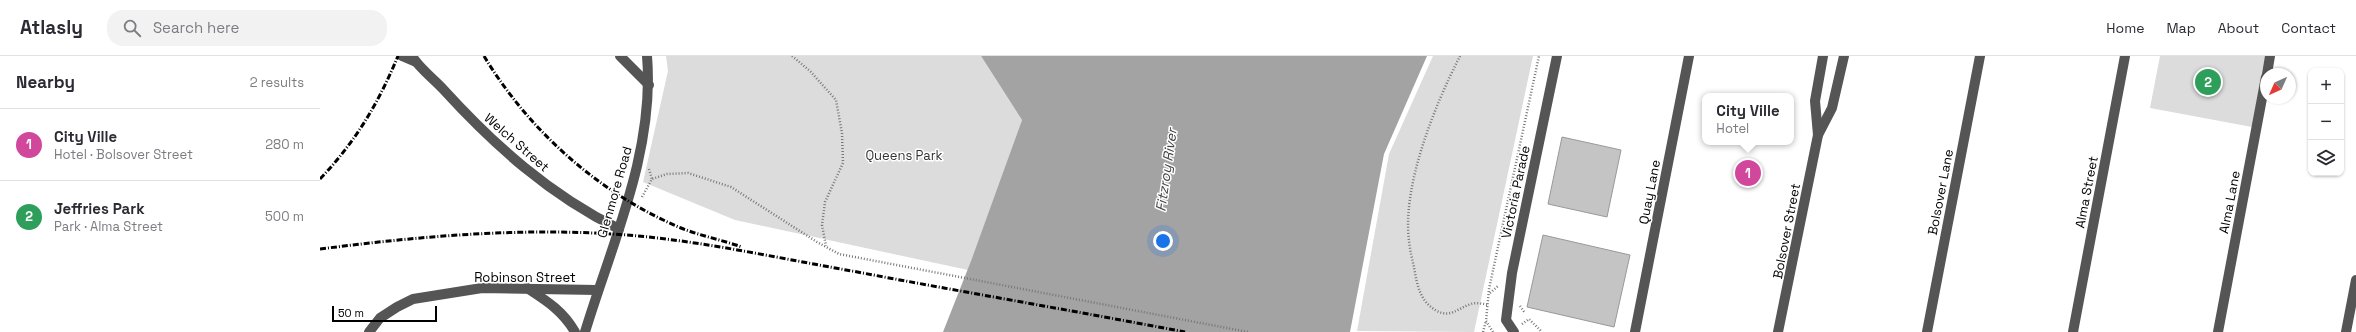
<!DOCTYPE html>
<meta charset="utf-8">
<style>
:root{--surface:#fff;--page:#f2f2f3;--text:#2b2b33;--muted:#7c7c81;--line:#e1e1e2;--accent:#1a73e8}
body{margin:0;font-family:"Space Grotesk",sans-serif;background:var(--page);color:var(--text)}
.controls{position:absolute;right:12px;top:12px;display:grid;overflow:hidden;border-radius:8px;box-shadow:0 1px 3px #0004}
.controls button{width:36px;height:36px;display:grid;place-items:center;padding:0;border:0;border-bottom:1px solid var(--line);background:var(--surface);color:var(--text);font:20px sans-serif}
.compass{position:absolute;left:1940px;top:12px;width:36px;height:36px;border-radius:50%;background:var(--surface);box-shadow:0 1px 3px #0004;rotate:225deg}
.scale{position:absolute;left:12px;bottom:10px;width:105px;box-sizing:border-box;padding-left:4px;border:2px solid #000;border-top:0;font-size:11px;line-height:14px;white-space:nowrap;color:#000;-webkit-text-stroke:3px #fff;paint-order:stroke}
.you{position:absolute;left:843px;top:185px;width:14px;height:14px;margin:-10px;border:3px solid #fff;border-radius:50%;background:#1a73e8;box-shadow:0 0 0 6px #1a73e833}
.badge{display:grid;place-items:center;width:26px;height:26px;border-radius:50%;background:var(--accent);color:#fff;font-size:13px;font-weight:700}
.pin{position:absolute;translate:-50% -50%;border:2px solid #fff;box-shadow:0 1px 4px #0006}
.popup{position:absolute;left:1382px;top:37px;width:92px;height:52px;box-sizing:border-box;display:grid;place-content:center;border-radius:8px;background:var(--surface);filter:drop-shadow(0 1px 3px #0005);font-size:13px;white-space:nowrap;color:var(--muted)}
.popup b{font-size:15px;color:var(--text)}
.popup::after{content:'';position:absolute;left:50%;top:100%;margin-left:-8px;border:8px solid transparent;border-top-color:var(--surface)}
.list{margin:0;padding:0;list-style:none}
h2{display:flex;justify-content:space-between;align-items:center;height:52px;margin:0;padding:0 16px;font-size:17px}
h2 small{font-size:13px;font-weight:400;color:var(--muted)}
.list li{display:grid;grid-template-columns:26px 1fr auto;gap:12px;align-items:center;box-sizing:border-box;height:72px;padding:0 16px;border-top:1px solid var(--line)}
.list b{display:block;font-size:15px;white-space:nowrap}
.list p{margin:0;font-size:13px;white-space:nowrap;color:var(--muted)}
.list em{font-size:13px;font-style:normal;color:var(--muted)}
.icon{flex:none;width:22px;height:22px;fill:none;stroke:currentColor;stroke-width:2;stroke-linecap:round;stroke-linejoin:round}
.map{position:relative;flex:none;width:2036px;height:276px;overflow:hidden}
header{display:flex;align-items:center;gap:24px;box-sizing:border-box;height:56px;padding:0 20px;background:var(--surface);border-bottom:1px solid var(--line)}
header strong{font-size:19px}
nav{display:flex;gap:22px;margin-inline-start:auto;font-size:14px}
.search{width:280px;height:36px;background:var(--page);display:flex;align-items:center;gap:10px;box-sizing:border-box;padding:0 14px;border-radius:16px;color:var(--muted);font-size:15px}
main{display:flex}
aside{flex:1;background:var(--surface)}
.map>svg:first-child{display:block}
.green{fill:#dcdcdc}
.water{fill:#a3a3a3}
.building{fill:#c4c4c4;stroke:#999}
.lines{fill:none;stroke-linecap:round;stroke-linejoin:round}
.path{stroke:#777;stroke-width:2.5;stroke-dasharray:1 2;stroke-linecap:butt}
.minor{stroke:#555;stroke-width:10}
.rail{stroke:#000;stroke-width:3;stroke-dasharray:6 2 1 2;stroke-linecap:butt}
.labels{text-anchor:middle;stroke-width:3;stroke-linejoin:round;paint-order:stroke}
.street-label{font-size:13px;fill:#000;stroke:#fff}
.park-label{font-size:13px;fill:#333;stroke:#fff}
.water-label{font-size:14px;font-style:italic;fill:#444;stroke:#fff}
</style>
<header>
<strong>Atlasly</strong>
<div class="search"><svg class="icon" aria-label="search" viewBox="0 0 24 24"><circle cx="10" cy="10" r="6"/><path d="M15 15l6 6"/></svg>Search here</div>
<nav><a>Home</a><a>Map</a><a>About</a><a>Contact</a></nav>
</header>
<main>
<aside>
<h2>Nearby<small>2 results</small></h2>
<ul class="list">
<li><span class="badge" style="background:#d1479c">1</span><div><b>City Ville</b><p>Hotel · Bolsover Street</p></div><em>280 m</em></li>
<li><span class="badge" style="background:#2e9e5b">2</span><div><b>Jeffries Park</b><p>Park · Alma Street</p></div><em>500 m</em></li>
</ul>
</aside>
<div class="map">
<svg width="2036" height="276" viewBox="0 0 2036 276">
<rect width="100%" height="100%" fill="#fff"/>
<g class="green">
<polygon points="346,0 661,0 702,64 648,214 415,164 323,126 348,15"/>
<polygon points="1113,0 1213,0 1154,276 1037,275 1069,98"/>
<polygon points="1840,0 1945,0 1932,71 1830,52"/>
</g>
<polygon class="water" points="661,0 1107,0 1064,98 1030,276 623,276 651,205 702,64"/>
<g class="building">
<polygon points="1242,81 1301,94 1287,161 1228,148"/>
<polygon points="1223,179 1310,199 1294,271 1207,251"/>
</g>
<g class="lines">
<g class="path">
<polyline points="472,0 490,15 516,44 522,77 523,107 505,146 502,169 506,190"/>
<path d="M1140,0C1115,49 1082,129 1089,185C1090,194 1092,203 1094,211C1097,229 1100,246 1117,255C1131,262 1138,252 1151,248C1157,246 1163,248 1169,249"/>
<polyline points="329,113 332,123"/>
<polyline points="322,141 332,123 347,118 368,117 411,131 497,186 519,198 928,276"/>
<polyline points="1170,237 1178,230"/>
<polyline points="1200,250 1205,257"/>
<polyline points="1202,268 1209,263 1222,276"/>
<polyline points="1163,276 1166,265"/>
<polyline points="1173,276 1166,265 1169,233 1219,0"/>
</g>
<g class="minor">
<polyline points="82,0 96,6"/>
<path d="M92,0C99,12 114,23 123,33C175,90 230,139 299,173"/>
<polyline points="300,0 329,29"/>
<polyline points="1947,18 1950,0"/>
<polyline points="1498,79 1495,45 1503,0"/>
<path d="M207,232C227,245 243,255 255,276"/>
<polyline points="49,276 60,262 77,251 93,243 162,232 277,234"/>
<path d="M265,276C292,187 335,95 327,0"/>
<polyline points="1194,276 1186,264 1192,217 1237,0"/>
<polyline points="1315,276 1369,0"/>
<polyline points="1458,276 1498,79 1512,52 1524,0"/>
<polyline points="1607,276 1660,0"/>
<polyline points="1753,276 1805,0"/>
<polyline points="1898,276 1946,21"/>
<polyline points="2026,276 2036,224"/>
</g>
<g class="rail">
<path d="M164,0C209,75 280,138 361,172C381,180 402,184 422,191"/>
<path d="M0,123C36,85 58,48 78,0"/>
<path d="M0,193C102,180 204,171 307,179C382,185 458,202 532,215C643,236 755,255 865,276"/>
</g>
</g>
<g class="labels">
<g class="street-label">
<text transform="translate(197 86) rotate(41)" y="5">Welch Street</text>
<text transform="translate(294 136) rotate(-74)" y="5">Glenmore Road</text>
<text transform="translate(1195 136) rotate(-78)" y="5">Victoria Parade</text>
<text transform="translate(1329 136) rotate(-79)" y="5">Quay Lane</text>
<text transform="translate(1620 136) rotate(-79)" y="5">Bolsover Lane</text>
<text transform="translate(1766 136) rotate(-79)" y="5">Alma Street</text>
<text transform="translate(1909 146) rotate(-79)" y="5">Alma Lane</text>
<text transform="translate(1466 175) rotate(-79)" y="5">Bolsover Street</text>
<text x="205" y="226">Robinson Street</text>
</g>
<g class="park-label">
<text x="584" y="104">Queens Park</text>
</g>
<g class="water-label">
<text transform="translate(846 114) rotate(-82)" y="5">Fitzroy River</text>
</g>
</g>
</svg>
<div class="controls">
<button>+</button>
<button>−</button>
<button><svg class="icon" aria-label="layers" viewBox="0 0 24 24"><path d="M12 4l9 5-9 5-9-5zM3 14l9 5 9-5"/></svg></button>
</div>
<svg class="compass" viewBox="-18 -18 36 36"><path d="M0-13l5 13h-10z" fill="#e53935"/><path d="M0 13l5-13h-10z" fill="#7c7c81"/></svg>
<div class="scale">50 m</div>
<div class="you"></div>
<div class="pin badge" style="left:1428px;top:117px;background:#d1479c">1</div>
<div class="popup"><b>City Ville</b>Hotel</div>
<div class="pin badge" style="left:1888px;top:26px;background:#2e9e5b">2</div>
</div>
</main>
